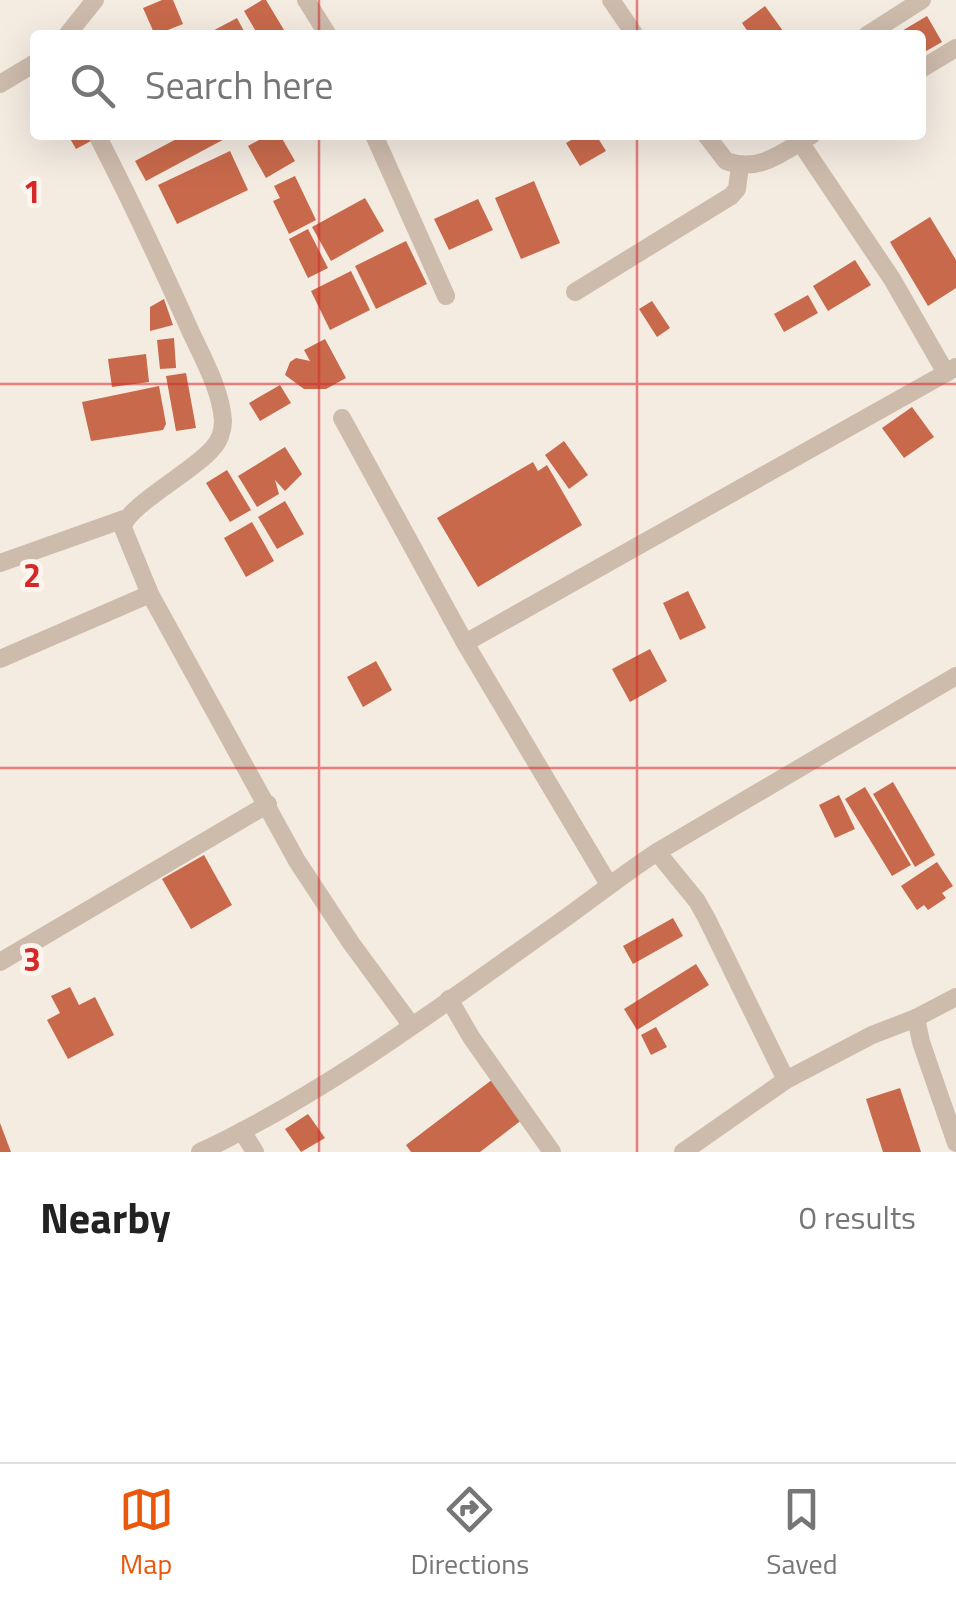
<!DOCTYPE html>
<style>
:root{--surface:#fff;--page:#f2f2f2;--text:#222;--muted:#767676;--line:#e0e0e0;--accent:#ea580c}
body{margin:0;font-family:"Titillium Web",sans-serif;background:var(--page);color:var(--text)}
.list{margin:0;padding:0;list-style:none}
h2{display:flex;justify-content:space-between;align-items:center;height:130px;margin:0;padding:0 40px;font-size:42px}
h2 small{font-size:32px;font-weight:400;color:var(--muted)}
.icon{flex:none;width:55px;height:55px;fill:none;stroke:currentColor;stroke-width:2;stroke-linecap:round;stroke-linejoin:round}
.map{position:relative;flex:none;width:956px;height:1152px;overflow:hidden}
.search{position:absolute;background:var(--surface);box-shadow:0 10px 40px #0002;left:30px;right:30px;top:30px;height:110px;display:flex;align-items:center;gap:25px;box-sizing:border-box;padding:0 35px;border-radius:10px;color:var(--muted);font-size:38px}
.sheet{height:310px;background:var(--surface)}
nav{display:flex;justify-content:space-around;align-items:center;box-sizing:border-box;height:140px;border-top:2px solid var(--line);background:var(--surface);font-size:28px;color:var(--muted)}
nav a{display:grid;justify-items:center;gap:5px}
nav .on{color:var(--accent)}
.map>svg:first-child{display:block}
.building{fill:#c8694b}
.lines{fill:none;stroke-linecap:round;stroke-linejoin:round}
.minor{stroke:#cdbbac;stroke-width:18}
.grid{fill:none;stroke:#d62828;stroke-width:2.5;stroke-opacity:0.55}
.grid-label{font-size:32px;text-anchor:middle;font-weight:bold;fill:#d62828;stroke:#fbf5ee;stroke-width:10;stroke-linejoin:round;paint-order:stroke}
</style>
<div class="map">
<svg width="956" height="1152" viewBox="0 0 956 1152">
<rect width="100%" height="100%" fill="#f4ebe1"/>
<g class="building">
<polygon points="162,0 173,0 183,24 155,35 143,8"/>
<polygon points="262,0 266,0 287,35 258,35 244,11"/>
<polygon points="765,6 786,35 750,35 742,23"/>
<polygon points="927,16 942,42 921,54 921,35 895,35"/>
<polygon points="237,18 246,35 205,35"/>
<polygon points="68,135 87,135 91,141 76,149"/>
<polygon points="184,135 232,135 146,181 135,161"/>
<polygon points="268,135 280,135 295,161 266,178 248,146"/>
<polygon points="580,135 596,135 606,151 580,166 566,143"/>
<polygon points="230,151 248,190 177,224 158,185"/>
<polygon points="295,176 316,220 289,234 273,201 280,198 274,186"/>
<polygon points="534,181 560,243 521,259 495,198"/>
<polygon points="365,198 384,231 331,261 312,227"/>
<polygon points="478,199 493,230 449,250 434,219"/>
<polygon points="930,217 956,260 956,288 928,306 890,242"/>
<polygon points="308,229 328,268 308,278 289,239"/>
<polygon points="406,241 427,284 376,309 355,266"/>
<polygon points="855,260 871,285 828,311 813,286"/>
<polygon points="351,271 370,310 330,330 311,291"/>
<polygon points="808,295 818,313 784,332 774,314"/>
<polygon points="164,299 173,325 150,331 150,307"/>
<polygon points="652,301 670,328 657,337 639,309"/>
<polygon points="174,338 176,368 160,369 157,340"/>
<polygon points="325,339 346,378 326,389 304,389 285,375 290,362 296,358 310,361 304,350"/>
<polygon points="146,354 149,382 112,387 108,359"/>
<polygon points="186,373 196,428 176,431 166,376"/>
<polygon points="280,385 291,403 260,421 249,403"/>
<polygon points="159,386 166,424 163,430 91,441 82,402"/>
<polygon points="912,407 934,437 904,458 882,428"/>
<polygon points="564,441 588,475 569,489 545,455"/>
<polygon points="285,447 302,474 285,491 275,480 279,494 257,507 238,476"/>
<polygon points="533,462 538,471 547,465 582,525 478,587 437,518"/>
<polygon points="227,470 251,510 230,522 206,483"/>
<polygon points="285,501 304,534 277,549 258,517"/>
<polygon points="252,522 274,561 246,577 224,538"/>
<polygon points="688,591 706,628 680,640 663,603"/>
<polygon points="650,649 667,681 630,702 612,669"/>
<polygon points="376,661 392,690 363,707 347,677"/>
<polygon points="893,782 935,855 915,867 873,794"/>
<polygon points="865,787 911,865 892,876 845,799"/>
<polygon points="839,795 855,829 835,838 819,805"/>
<polygon points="204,855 232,905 191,929 162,879"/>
<polygon points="937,862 953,886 942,893 946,898 928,910 924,905 917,910 901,886"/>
<polygon points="673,918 683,936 633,964 623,946"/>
<polygon points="696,964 709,985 637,1030 624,1009"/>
<polygon points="70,987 79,1005 95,997 114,1035 68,1059 47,1020 60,1013 51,996"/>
<polygon points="656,1027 667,1047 651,1055 641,1035"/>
<polygon points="493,1079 523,1119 480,1152 411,1152 406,1145"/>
<polygon points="900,1088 921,1152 883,1152 866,1099"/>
<polygon points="308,1114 325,1138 301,1152 285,1129"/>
<polygon points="0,1123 11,1152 0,1152"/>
</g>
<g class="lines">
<g class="minor">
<polyline points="306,0 328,35"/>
<polyline points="611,0 635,35"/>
<polyline points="67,35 95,0"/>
<polyline points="867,35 922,0"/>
<polyline points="921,69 956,48"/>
<polyline points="0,84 35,63"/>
<path d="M97,135C130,199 160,263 189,328C202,357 221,389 223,421C223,431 219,442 212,449C194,471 125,507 123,528L150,594L297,861L351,943L412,1026"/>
<polyline points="374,135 446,296"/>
<path d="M706,135L726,161C760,173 783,152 812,135"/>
<polyline points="800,142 892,279 946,373 956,367"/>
<polyline points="575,292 731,196 737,189 740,166"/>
<polyline points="342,418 465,643"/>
<polyline points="0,563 124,519"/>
<polyline points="0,659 150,594"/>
<polyline points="657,852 697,901 707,919 786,1080"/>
<polyline points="608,883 465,643 946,373"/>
<polyline points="0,962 268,804"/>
<polyline points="449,999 471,1037 552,1152"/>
<polyline points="916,1018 956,997"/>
<polyline points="242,1131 255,1152"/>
<path d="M200,1152C328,1092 442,1005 557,924C591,900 622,875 657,852L956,676"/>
<polyline points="683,1152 786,1080 872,1035 916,1018 921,1042 956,1143"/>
</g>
</g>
<path class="grid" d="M319,0V35M637,0V35M319,135V1152M637,135V1152M0,384H956M0,768H956"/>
<g class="grid-label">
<text x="32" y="203">1</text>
<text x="32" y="587">2</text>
<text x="32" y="971">3</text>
</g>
</svg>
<div class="search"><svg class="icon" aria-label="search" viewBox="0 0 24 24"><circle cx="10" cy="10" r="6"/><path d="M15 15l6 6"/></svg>Search here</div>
</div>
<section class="sheet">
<h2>Nearby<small>0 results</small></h2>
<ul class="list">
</ul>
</section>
<nav>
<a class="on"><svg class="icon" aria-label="map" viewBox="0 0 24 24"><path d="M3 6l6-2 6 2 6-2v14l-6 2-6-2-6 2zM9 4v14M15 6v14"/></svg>Map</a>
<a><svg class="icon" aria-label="directions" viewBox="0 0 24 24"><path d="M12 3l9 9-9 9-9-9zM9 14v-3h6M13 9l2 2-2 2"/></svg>Directions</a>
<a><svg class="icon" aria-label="saved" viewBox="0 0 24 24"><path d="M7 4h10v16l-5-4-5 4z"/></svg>Saved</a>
</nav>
